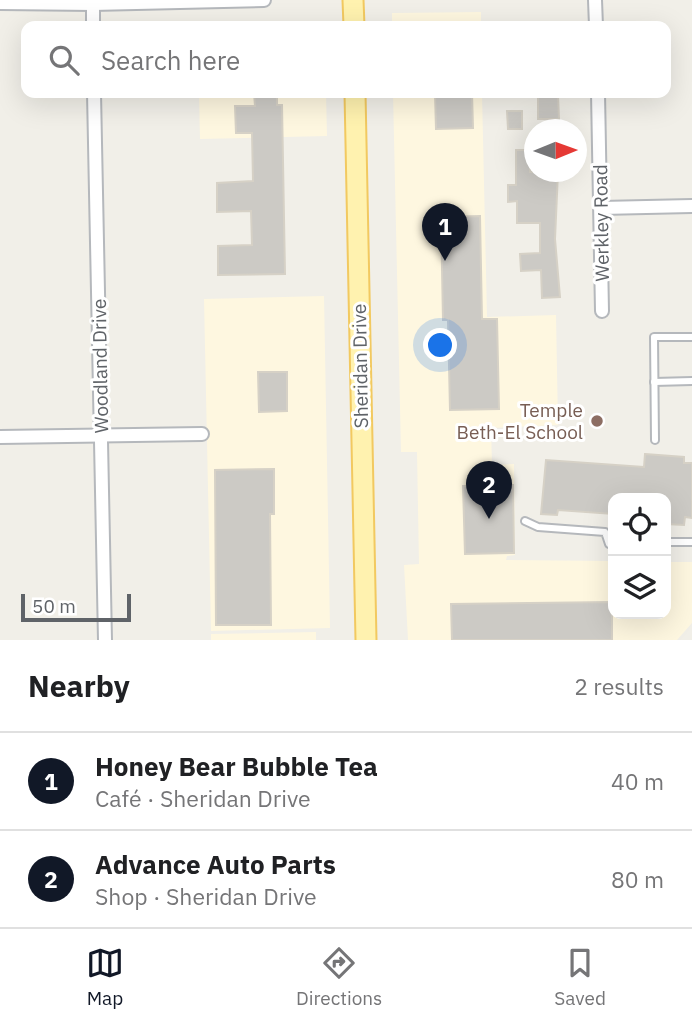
<!DOCTYPE html>
<meta charset="utf-8">
<style>
:root{--surface:#fff;--page:#f2f2f2;--text:#202124;--muted:#757577;--line:#e0e0e0;--accent:#111827}
body{margin:0;font-family:"IBM Plex Sans",sans-serif;background:var(--page);color:var(--text)}
.controls{position:absolute;right:21px;bottom:21px;display:grid;overflow:hidden;border-radius:14px;box-shadow:0 7px 28px #0002}
.controls button{width:63px;height:63px;display:grid;place-items:center;padding:0;border:0;border-bottom:2px solid var(--line);background:var(--surface);color:var(--text);font:35px sans-serif}
.compass{position:absolute;left:524px;top:119px;width:63px;height:63px;border-radius:50%;background:var(--surface);box-shadow:0 7px 28px #0002;rotate:89deg}
.scale{position:absolute;left:21px;bottom:18px;width:110px;box-sizing:border-box;padding-left:7px;border:4px solid #5f6368;border-top:0;font-size:19px;line-height:24px;white-space:nowrap;color:#5f6368;-webkit-text-stroke:5px #fff;paint-order:stroke}
.you{position:absolute;left:441px;top:346px;width:24px;height:24px;margin:-18px;border:5px solid #fff;border-radius:50%;background:#1a73e8;box-shadow:0 0 0 10px #1a73e833}
.badge{display:grid;place-items:center;width:46px;height:46px;border-radius:50%;background:var(--accent);color:#fff;font-size:23px;font-weight:700}
.pin{position:absolute;translate:-50% -58px;filter:drop-shadow(0 2px 4px #0008)}
.pin::after{content:'';position:absolute;top:37px;width:24px;height:21px;background:inherit;clip-path:polygon(0 0,100% 0,50% 100%)}
.list{margin:0;padding:0;list-style:none}
h2{display:flex;justify-content:space-between;align-items:center;height:91px;margin:0;padding:0 28px;font-size:30px}
h2 small{font-size:23px;font-weight:400;color:var(--muted)}
.list li{display:grid;grid-template-columns:46px 1fr auto;gap:21px;align-items:center;box-sizing:border-box;height:98px;padding:0 28px;border-top:2px solid var(--line)}
.list b{display:block;font-size:26px;white-space:nowrap}
.list p{margin:0;font-size:23px;white-space:nowrap;color:var(--muted)}
.list em{font-size:23px;font-style:normal;color:var(--muted)}
.icon{flex:none;width:38px;height:38px;fill:none;stroke:currentColor;stroke-width:2;stroke-linecap:round;stroke-linejoin:round}
.map{position:relative;flex:none;width:692px;height:640px;overflow:hidden}
.search{position:absolute;background:var(--surface);box-shadow:0 7px 28px #0002;left:21px;right:21px;top:21px;height:77px;display:flex;align-items:center;gap:18px;box-sizing:border-box;padding:0 24px;border-radius:14px;color:var(--muted);font-size:26px}
.sheet{height:287px;background:var(--surface)}
nav{display:flex;justify-content:space-around;align-items:center;box-sizing:border-box;height:98px;border-top:2px solid var(--line);background:var(--surface);font-size:19px;color:var(--muted)}
nav a{display:grid;justify-items:center;gap:4px}
nav .on{color:var(--accent)}
.map>svg:first-child{display:block}
.commercial{fill:#fef7e0}
.building{fill:#cccac5;stroke:#d6d1c6;stroke-width:2}
.lines{fill:none;stroke-linecap:round;stroke-linejoin:round}
.lane-casing{stroke:#b5b8bc;stroke-width:10}
.street-casing{stroke:#b5b8bc;stroke-width:16}
.primary-casing{stroke:#f2c960;stroke-width:23}
.lane{stroke:#fff;stroke-width:6}
.street{stroke:#fff;stroke-width:12}
.primary{stroke:#fff2af;stroke-width:19}
.education-dot{fill:#8d6e63;stroke:#fff;stroke-width:2.5}
.labels{text-anchor:middle;stroke-width:6;stroke-linejoin:round;paint-order:stroke}
.street-label{font-size:19px;fill:#5f6368;stroke:#fff}
.education-label{font-size:19px;fill:#785e54;stroke:#fff;text-anchor:end}
</style>
<div class="map">
<svg width="692" height="640" viewBox="0 0 692 640">
<rect width="100%" height="100%" fill="#f1efe8"/>
<g class="commercial">
<polygon points="481,12 481,26 392,26 392,13"/>
<polygon points="199,93 326,93 327,136 200,139"/>
<polygon points="393,93 482,93 487,317 556,315 558,425 491,428 492,465 514,464 515,555 507,556 506,560 613,561 613,614 666,614 666,562 692,562 692,623 677,640 408,640 404,565 419,564 417,452 401,452"/>
<polygon points="324,296 330,628 211,631 204,299"/>
<polygon points="316,632 316,640 211,640 211,634"/>
</g>
<g class="building">
<polygon points="254,93 277,93 277,105 282,105 285,274 218,275 218,246 252,245 251,211 217,212 217,183 253,181 252,133 236,133 235,106 255,106"/>
<polygon points="435,93 472,93 473,128 436,129"/>
<polygon points="538,95 558,95 559,119 538,119"/>
<polygon points="507,111 522,111 522,129 508,129"/>
<polygon points="516,150 530,150 530,172 558,172 555,239 560,297 542,298 541,270 521,271 520,254 540,253 540,223 517,223 517,201 508,202 508,185 516,185"/>
<polygon points="480,216 482,319 497,319 499,409 450,410 448,320 443,320 441,217"/>
<polygon points="258,372 287,372 287,411 259,412"/>
<polygon points="645,454 684,457 684,463 692,463 692,518 685,517 684,525 666,524 666,498 613,498 613,514 558,510 557,515 541,514 546,460 644,467"/>
<polygon points="274,469 274,514 270,514 271,625 216,625 215,470"/>
<polygon points="513,485 514,553 465,554 463,486"/>
<polygon points="612,602 612,640 452,640 451,604"/>
</g>
<g class="lines">
<g class="lane-casing">
<g id="lane">
<polyline points="654,382 692,381"/>
<polyline points="655,440 654,337 692,337"/>
<polyline points="525,521 538,527 605,532 609,544 613,544"/>
<polyline points="666,542 692,542"/>
</g>
</g>
<g class="street-casing">
<g id="street">
<polyline points="93,0 93,26"/>
<polyline points="595,0 596,26"/>
<polyline points="0,3 93,4 264,0"/>
<polyline points="94,93 105,640"/>
<polyline points="598,93 602,311"/>
<polyline points="601,208 692,206"/>
<polyline points="0,437 202,434"/>
</g>
</g>
<g class="primary-casing">
<g id="primary">
<polyline points="353,0 354,26"/>
<polyline points="355,93 366,640"/>
</g>
</g>
<use href="#lane" class="lane"/>
<use href="#street" class="street"/>
<use href="#primary" class="primary"/>
</g>
<circle class="education-dot" cx="597" cy="421" r="7"/>
<g class="labels">
<g class="street-label">
<text transform="translate(601 223) rotate(-91)" y="7">Werkley Road</text>
<text transform="translate(100 366) rotate(-91)" y="7">Woodland Drive</text>
<text transform="translate(360 366) rotate(-91)" y="7">Sheridan Drive</text>
</g>
<g class="education-label">
<text x="583" y="417">Temple<tspan x="583" dy="22">Beth-El School</tspan></text>
</g>
</g>
</svg>
<div class="controls">
<button><svg class="icon" aria-label="locate" viewBox="0 0 24 24"><circle cx="12" cy="12" r="6"/><path d="M12 2v4M12 18v4M2 12h4M18 12h4"/></svg></button>
<button><svg class="icon" aria-label="layers" viewBox="0 0 24 24"><path d="M12 4l9 5-9 5-9-5zM3 14l9 5 9-5"/></svg></button>
</div>
<svg class="compass" viewBox="-18 -18 36 36"><path d="M0-13l5 13h-10z" fill="#e53935"/><path d="M0 13l5-13h-10z" fill="#757577"/></svg>
<div class="scale">50 m</div>
<div class="you"></div>
<div class="pin badge" style="left:445px;top:261px">1</div>
<div class="pin badge" style="left:489px;top:519px">2</div>
<div class="search"><svg class="icon" aria-label="search" viewBox="0 0 24 24"><circle cx="10" cy="10" r="6"/><path d="M15 15l6 6"/></svg>Search here</div>
</div>
<section class="sheet">
<h2>Nearby<small>2 results</small></h2>
<ul class="list">
<li><span class="badge">1</span><div><b>Honey Bear Bubble Tea</b><p>Café · Sheridan Drive</p></div><em>40 m</em></li>
<li><span class="badge">2</span><div><b>Advance Auto Parts</b><p>Shop · Sheridan Drive</p></div><em>80 m</em></li>
</ul>
</section>
<nav>
<a class="on"><svg class="icon" aria-label="map" viewBox="0 0 24 24"><path d="M3 6l6-2 6 2 6-2v14l-6 2-6-2-6 2zM9 4v14M15 6v14"/></svg>Map</a>
<a><svg class="icon" aria-label="directions" viewBox="0 0 24 24"><path d="M12 3l9 9-9 9-9-9zM9 14v-3h6M13 9l2 2-2 2"/></svg>Directions</a>
<a><svg class="icon" aria-label="saved" viewBox="0 0 24 24"><path d="M7 4h10v16l-5-4-5 4z"/></svg>Saved</a>
</nav>
